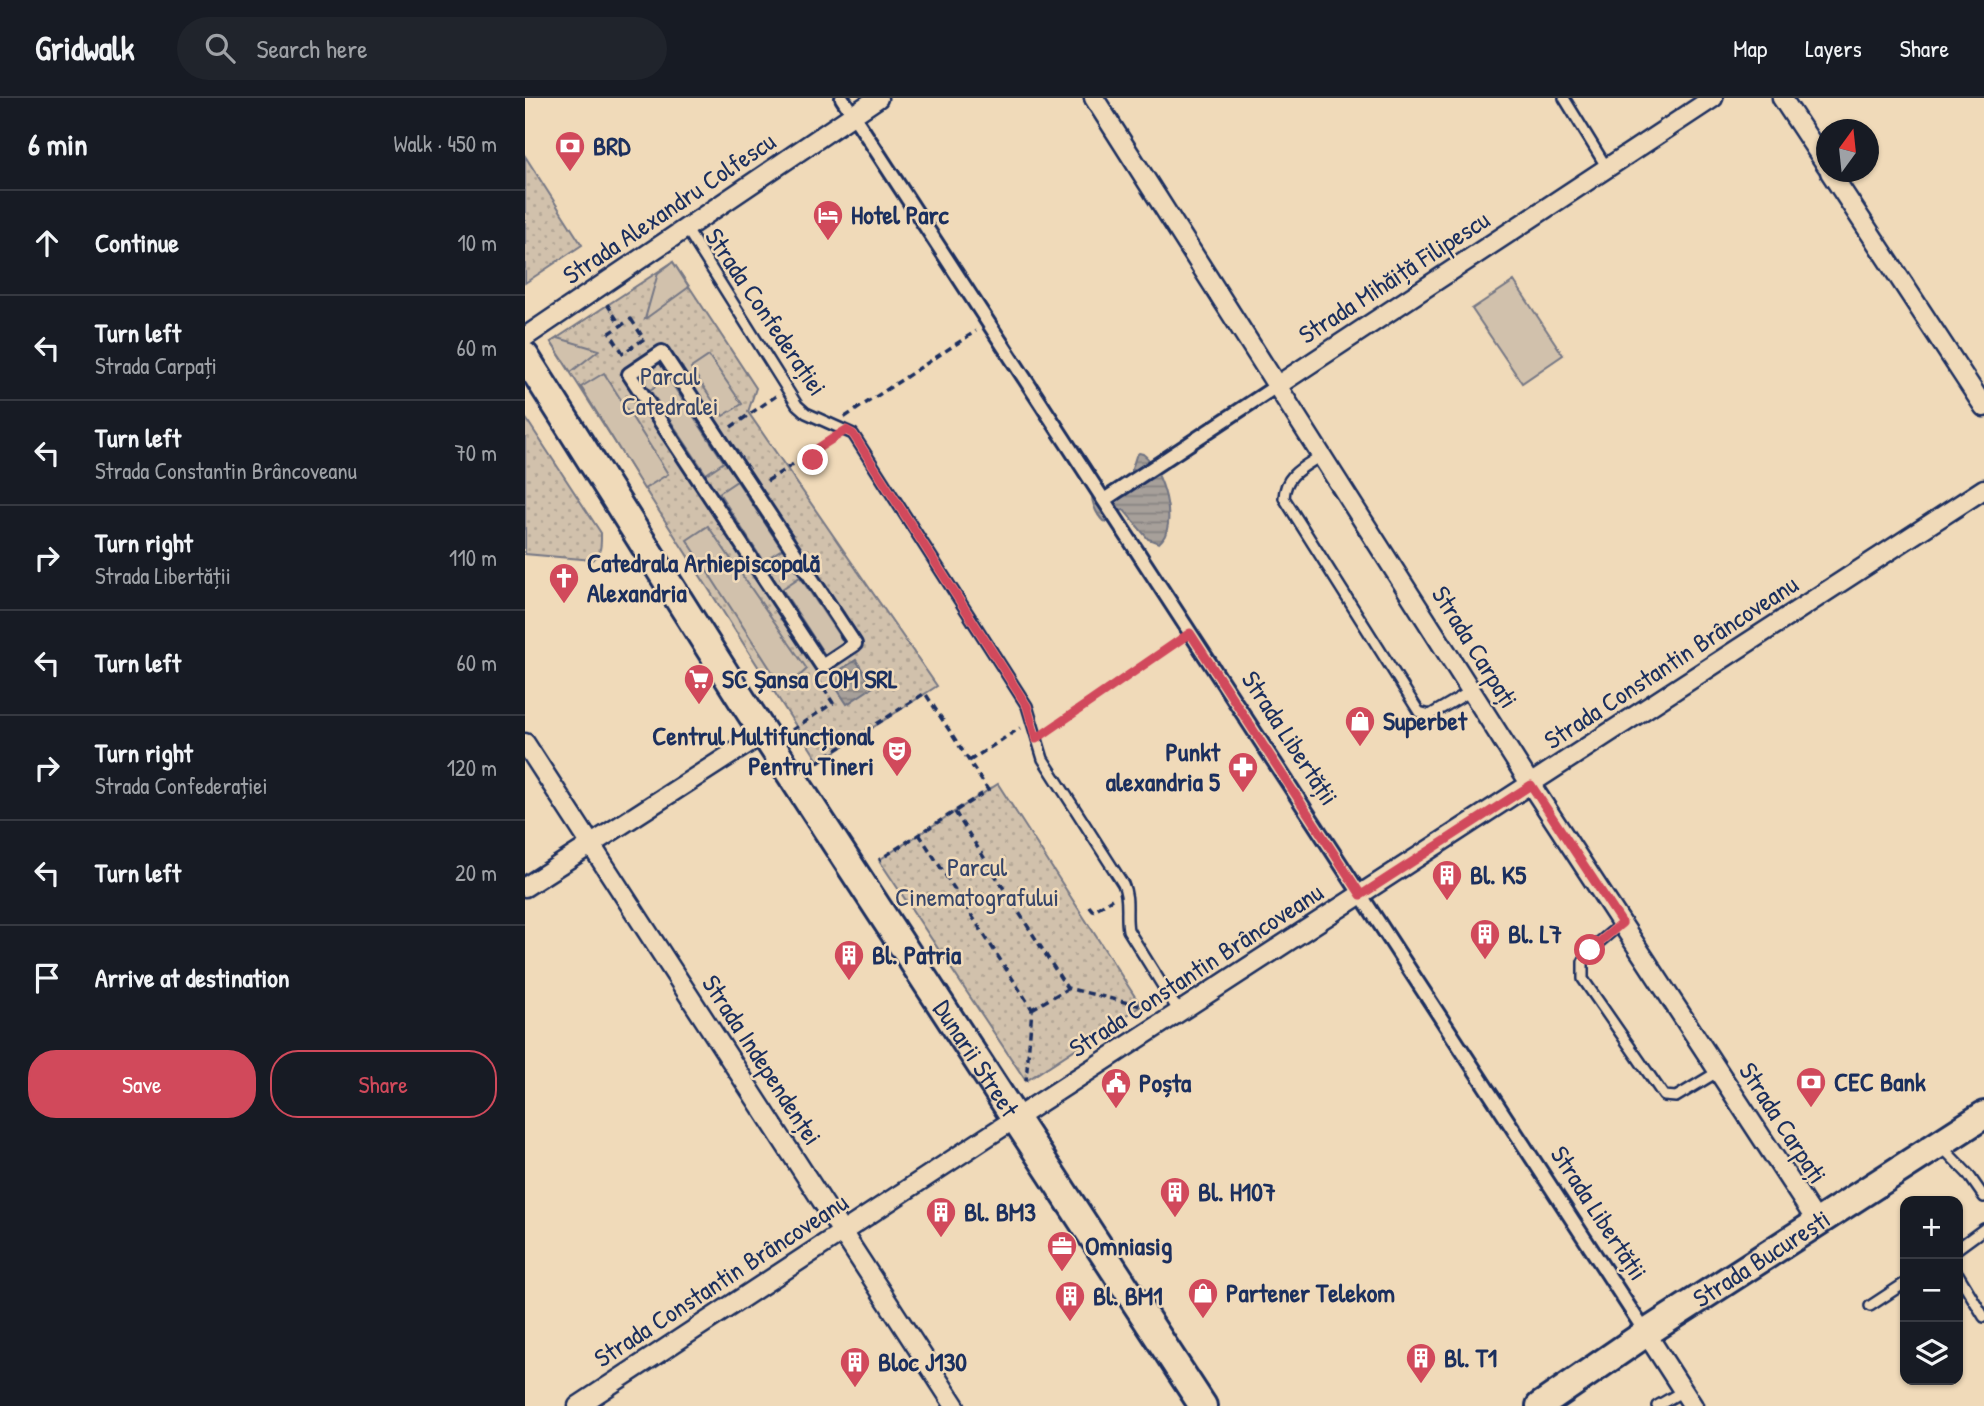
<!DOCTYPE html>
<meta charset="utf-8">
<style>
:root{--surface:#171b24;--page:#20242c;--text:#f1f3f6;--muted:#9ea1a6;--line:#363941;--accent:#d1495b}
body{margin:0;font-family:"Patrick Hand",sans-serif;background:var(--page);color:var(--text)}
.controls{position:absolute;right:21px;bottom:21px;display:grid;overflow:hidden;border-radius:14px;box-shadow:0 2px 5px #0004}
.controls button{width:63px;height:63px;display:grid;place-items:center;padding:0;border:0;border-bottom:2px solid var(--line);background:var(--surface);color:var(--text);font:35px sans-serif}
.compass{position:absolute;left:1291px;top:21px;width:63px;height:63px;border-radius:50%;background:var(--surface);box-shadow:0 2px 5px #0004;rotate:15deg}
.stop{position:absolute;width:21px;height:21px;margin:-16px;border:5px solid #d1495b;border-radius:50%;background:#fff}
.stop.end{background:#d1495b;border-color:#fff;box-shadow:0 2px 7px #0008}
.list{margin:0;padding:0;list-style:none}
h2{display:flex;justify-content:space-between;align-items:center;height:91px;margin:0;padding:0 28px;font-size:30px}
h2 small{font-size:23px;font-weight:400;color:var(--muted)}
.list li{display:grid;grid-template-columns:46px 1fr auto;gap:21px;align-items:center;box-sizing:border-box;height:105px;padding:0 28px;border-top:2px solid var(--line)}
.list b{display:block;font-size:26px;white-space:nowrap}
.list p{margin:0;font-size:23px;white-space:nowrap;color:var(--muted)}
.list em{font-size:23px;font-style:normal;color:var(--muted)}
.actions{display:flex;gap:14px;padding:21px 28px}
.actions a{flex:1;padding:16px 0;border:2px solid var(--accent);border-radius:28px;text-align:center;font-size:24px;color:var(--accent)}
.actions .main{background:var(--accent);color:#fff}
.icon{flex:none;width:38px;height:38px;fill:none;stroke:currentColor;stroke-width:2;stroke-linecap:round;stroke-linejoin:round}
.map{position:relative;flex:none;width:1459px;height:1308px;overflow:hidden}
header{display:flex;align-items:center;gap:42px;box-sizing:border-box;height:98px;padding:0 35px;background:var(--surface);border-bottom:2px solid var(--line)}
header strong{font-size:33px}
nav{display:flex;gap:38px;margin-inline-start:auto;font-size:24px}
.search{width:490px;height:63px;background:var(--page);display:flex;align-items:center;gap:18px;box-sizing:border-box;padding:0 24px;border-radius:38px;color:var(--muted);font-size:26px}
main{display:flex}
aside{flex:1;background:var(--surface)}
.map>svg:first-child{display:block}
.park{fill:url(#park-dots);stroke:#767885;stroke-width:2}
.garden{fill:#d1c1ac;stroke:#767885;stroke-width:2}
.water{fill:url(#water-rules);stroke:#6f7382;stroke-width:2}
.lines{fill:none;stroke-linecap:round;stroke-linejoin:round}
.service-casing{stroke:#1b2f5e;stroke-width:14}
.pedestrian-casing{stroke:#1b2f5e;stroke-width:18}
.minor-casing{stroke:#1b2f5e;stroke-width:23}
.primary-casing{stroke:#1b2f5e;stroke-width:32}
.path{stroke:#1b2f5e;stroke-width:3.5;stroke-dasharray:7 5;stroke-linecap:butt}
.service{stroke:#f0dab9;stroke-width:9}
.pedestrian{stroke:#f0dab9;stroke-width:12}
.minor{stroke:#f0dab9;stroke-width:18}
.primary{stroke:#f0dab9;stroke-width:26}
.route{stroke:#d1495b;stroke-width:9}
.labels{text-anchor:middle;stroke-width:5;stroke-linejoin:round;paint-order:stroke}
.poi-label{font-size:26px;font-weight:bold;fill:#1b2f5e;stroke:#f0dab9;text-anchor:start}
.street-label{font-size:26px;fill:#1b2f5e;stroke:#f0dab9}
.park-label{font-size:26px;fill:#36456a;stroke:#f0dab9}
</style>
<header>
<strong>Gridwalk</strong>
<div class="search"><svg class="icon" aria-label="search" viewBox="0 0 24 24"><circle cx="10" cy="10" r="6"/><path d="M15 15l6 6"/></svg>Search here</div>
<nav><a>Map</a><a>Layers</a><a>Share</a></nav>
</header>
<main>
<aside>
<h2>6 min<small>Walk · 450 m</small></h2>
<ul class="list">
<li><svg class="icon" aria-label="ahead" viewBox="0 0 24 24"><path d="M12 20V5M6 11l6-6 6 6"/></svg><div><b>Continue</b></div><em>10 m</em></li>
<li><svg class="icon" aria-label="left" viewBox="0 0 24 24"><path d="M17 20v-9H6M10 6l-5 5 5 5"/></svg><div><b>Turn left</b><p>Strada Carpați</p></div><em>60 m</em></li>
<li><svg class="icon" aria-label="left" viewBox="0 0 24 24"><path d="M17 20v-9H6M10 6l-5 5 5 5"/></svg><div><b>Turn left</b><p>Strada Constantin Brâncoveanu</p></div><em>70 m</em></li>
<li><svg class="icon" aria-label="right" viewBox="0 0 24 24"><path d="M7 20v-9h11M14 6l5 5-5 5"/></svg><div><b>Turn right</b><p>Strada Libertății</p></div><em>110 m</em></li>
<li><svg class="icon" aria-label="left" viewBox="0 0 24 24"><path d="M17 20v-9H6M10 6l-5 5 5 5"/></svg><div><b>Turn left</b></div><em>60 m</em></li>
<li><svg class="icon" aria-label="right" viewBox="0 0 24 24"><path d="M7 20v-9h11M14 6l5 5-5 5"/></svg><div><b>Turn right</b><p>Strada Confederației</p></div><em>120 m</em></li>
<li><svg class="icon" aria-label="left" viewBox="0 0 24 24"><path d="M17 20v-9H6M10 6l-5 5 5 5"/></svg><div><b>Turn left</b></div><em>20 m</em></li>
<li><svg class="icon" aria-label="arrive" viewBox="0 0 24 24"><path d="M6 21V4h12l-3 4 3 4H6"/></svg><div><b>Arrive at destination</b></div></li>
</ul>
<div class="actions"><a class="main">Save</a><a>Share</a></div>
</aside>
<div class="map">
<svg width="1459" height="1308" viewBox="0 0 1459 1308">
<defs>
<pattern id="park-dots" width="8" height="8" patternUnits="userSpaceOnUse" patternTransform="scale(1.75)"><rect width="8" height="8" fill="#d1c1ac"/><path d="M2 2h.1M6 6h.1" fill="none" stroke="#b3a696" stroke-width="1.8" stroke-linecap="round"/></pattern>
<pattern id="water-rules" width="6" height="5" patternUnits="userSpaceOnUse" patternTransform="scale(1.75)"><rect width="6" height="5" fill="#a7a09a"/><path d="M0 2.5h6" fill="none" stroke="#878381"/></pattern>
</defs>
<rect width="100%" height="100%" fill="#f0dab9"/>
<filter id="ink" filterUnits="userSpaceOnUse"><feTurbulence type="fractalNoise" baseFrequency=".0143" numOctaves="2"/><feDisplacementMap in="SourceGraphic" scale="14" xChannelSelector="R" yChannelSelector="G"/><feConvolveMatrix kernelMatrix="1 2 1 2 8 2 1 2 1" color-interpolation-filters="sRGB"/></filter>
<g filter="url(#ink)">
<g class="park">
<polygon points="0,58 57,147 0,185"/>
<polygon points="148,164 231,290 223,314 412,588 294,664 26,244"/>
<path d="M0,319L76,435C76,446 77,454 68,462L0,456Z"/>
<polygon points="473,686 616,908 501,983 354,762"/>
</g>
<g class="garden">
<polygon points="148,164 164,189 120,221 133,175"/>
<polygon points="989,183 1038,257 997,285 947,211"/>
<polygon points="33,240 74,252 46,274 26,244"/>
<polygon points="184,258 217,306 198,318 166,270"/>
<polygon points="79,275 143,376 119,391 56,289"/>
<polygon points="143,280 199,364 181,376 125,292"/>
<polygon points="212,383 257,451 238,463 194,395"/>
<polygon points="183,428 282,571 259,592 162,442"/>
<polygon points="275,479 319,545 300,557 257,491"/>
</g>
<g class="water">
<path d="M614,355L618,356C637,370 655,428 634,445L623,441L599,412L591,414L583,424L578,423C571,416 566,404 567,394L592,399L599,396L611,358Z"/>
<polygon points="331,562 348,589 322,606 304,579"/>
</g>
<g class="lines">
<g class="service-casing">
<g id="service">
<polyline points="1039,0 1082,70"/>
<path d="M161,130L272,307L281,315L328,336L502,608L518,661L598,786C605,801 600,816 603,832L654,914"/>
<path d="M797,357C779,369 760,376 759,400L894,614L905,617L946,593"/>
<polyline points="1097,825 1065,852 1058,864 1058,881 1139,998 1151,999 1194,973"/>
<polyline points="1415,1047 1443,1076 1459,1099"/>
<polyline points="1433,1150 1459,1131"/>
<polyline points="1433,1176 1459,1219"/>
<polyline points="1345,1208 1380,1185"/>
<polyline points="1132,1308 1158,1293"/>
</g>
</g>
<g class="pedestrian-casing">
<g id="pedestrian">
<polyline points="317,0 1121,1235"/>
<polygon points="137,254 330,546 297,568 104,276"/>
<polyline points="579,402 753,287"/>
</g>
</g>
<g class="minor-casing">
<g id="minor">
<polyline points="569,0 1006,687 1292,1124"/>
<polyline points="1257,0 1302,68"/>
<polyline points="1305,74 1459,309"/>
<polyline points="0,239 353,0"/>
<polyline points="753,287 1188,0"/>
<polyline points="0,645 430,1308"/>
<polyline points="0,789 239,635"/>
<polyline points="1121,1235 1168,1308"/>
<polyline points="53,1308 468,1035 1459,391"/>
</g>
</g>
<g class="primary-casing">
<g id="primary">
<path id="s1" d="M0,258L217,602L678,1308"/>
<path id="s2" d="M1015,1308L1121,1235L1459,1017"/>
</g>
</g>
<g class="path">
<polyline points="82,206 96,228"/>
<polygon points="106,221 119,241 98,255 85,235"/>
<polyline points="320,319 451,233"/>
<polyline points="206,329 251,298"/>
<polyline points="242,383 306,342"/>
<polyline points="267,632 308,605 294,583"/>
<polyline points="524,632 653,543"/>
<polyline points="444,663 495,630"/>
<polyline points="291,665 400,595 463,692 354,762"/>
<polyline points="430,714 542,890 616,908"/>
<polyline points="394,736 507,911 501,983"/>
<polyline points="564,808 568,813 587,801"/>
<polyline points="507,911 542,891"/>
</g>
<use href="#service" class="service"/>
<use href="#pedestrian" class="pedestrian"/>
<use href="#minor" class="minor"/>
<use href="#primary" class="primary"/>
</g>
</g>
<g class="lines" filter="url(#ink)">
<polyline class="route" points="288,362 284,356 321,332 328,336 502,608 511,641 665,535 836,797 1006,687 1097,825 1065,852"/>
</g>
<defs>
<g id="bank-pin" transform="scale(1.575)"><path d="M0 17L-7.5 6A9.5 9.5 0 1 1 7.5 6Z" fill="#d1495b" stroke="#f0dab9"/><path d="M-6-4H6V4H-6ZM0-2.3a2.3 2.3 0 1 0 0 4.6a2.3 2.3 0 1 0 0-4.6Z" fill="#fff"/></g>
<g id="hotel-pin" transform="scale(1.575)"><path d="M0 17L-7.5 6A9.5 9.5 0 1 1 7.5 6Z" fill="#d1495b" stroke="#f0dab9"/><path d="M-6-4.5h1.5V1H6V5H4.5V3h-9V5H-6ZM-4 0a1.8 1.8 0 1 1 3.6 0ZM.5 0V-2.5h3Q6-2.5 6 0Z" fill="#fff"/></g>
<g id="church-pin" transform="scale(1.575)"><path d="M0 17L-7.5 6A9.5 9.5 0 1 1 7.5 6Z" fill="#d1495b" stroke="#f0dab9"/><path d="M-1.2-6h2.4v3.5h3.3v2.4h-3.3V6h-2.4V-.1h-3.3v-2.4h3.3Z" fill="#fff"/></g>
<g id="supermarket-pin" transform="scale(1.575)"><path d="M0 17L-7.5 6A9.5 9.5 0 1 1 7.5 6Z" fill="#d1495b" stroke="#f0dab9"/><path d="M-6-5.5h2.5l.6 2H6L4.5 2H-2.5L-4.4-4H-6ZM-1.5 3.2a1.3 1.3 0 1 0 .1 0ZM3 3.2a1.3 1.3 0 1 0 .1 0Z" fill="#fff"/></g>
<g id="shop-pin" transform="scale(1.575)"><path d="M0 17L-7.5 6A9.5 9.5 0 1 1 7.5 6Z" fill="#d1495b" stroke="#f0dab9"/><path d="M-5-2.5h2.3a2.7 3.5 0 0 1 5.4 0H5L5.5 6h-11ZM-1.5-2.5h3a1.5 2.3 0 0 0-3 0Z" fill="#fff"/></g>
<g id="theatre-pin" transform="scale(1.575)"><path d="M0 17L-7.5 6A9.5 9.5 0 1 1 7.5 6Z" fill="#d1495b" stroke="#f0dab9"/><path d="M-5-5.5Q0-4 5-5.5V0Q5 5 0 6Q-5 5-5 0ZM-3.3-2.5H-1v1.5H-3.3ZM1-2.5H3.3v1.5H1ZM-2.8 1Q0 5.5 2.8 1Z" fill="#fff"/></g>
<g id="pharmacy-pin" transform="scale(1.575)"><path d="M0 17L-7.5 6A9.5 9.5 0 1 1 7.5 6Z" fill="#d1495b" stroke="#f0dab9"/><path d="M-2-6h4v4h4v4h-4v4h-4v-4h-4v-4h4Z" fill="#fff"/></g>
<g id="building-pin" transform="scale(1.575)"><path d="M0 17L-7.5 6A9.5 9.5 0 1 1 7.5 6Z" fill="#d1495b" stroke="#f0dab9"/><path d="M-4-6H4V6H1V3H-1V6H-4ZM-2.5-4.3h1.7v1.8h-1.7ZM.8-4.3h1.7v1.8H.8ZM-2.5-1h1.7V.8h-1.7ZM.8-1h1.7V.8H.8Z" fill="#fff"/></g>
<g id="civic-pin" transform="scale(1.575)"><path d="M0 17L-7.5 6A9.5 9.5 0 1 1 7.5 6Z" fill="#d1495b" stroke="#f0dab9"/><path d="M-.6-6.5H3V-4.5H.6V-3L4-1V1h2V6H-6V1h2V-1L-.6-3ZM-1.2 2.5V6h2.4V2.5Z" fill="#fff"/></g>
<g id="office-pin" transform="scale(1.575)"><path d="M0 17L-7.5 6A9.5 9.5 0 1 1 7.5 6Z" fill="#d1495b" stroke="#f0dab9"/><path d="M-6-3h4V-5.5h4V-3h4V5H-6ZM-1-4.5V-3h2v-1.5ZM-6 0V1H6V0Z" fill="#fff"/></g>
</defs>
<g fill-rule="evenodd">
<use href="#bank-pin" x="45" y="48"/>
<use href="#hotel-pin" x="303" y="117"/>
<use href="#church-pin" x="39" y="480"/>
<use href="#supermarket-pin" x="174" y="581"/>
<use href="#shop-pin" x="835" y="623"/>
<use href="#theatre-pin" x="372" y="653"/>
<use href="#pharmacy-pin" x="718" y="669"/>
<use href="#building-pin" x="922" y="777"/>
<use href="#building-pin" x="960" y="836"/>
<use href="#building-pin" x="324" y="857"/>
<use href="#bank-pin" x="1286" y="984"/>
<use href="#civic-pin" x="591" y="985"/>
<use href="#building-pin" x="650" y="1094"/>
<use href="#building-pin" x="416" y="1114"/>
<use href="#office-pin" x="537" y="1148"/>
<use href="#shop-pin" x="678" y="1195"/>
<use href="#building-pin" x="545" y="1198"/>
<use href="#building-pin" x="896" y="1260"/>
<use href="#building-pin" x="330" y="1264"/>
</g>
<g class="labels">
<g class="poi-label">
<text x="68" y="57">BRD</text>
<text x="326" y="126">Hotel Parc</text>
<text x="62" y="474">Catedrala Arhiepiscopală<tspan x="62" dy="30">Alexandria</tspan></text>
<text x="197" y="590">SC Șansa COM SRL</text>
<text x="858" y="632">Superbet</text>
<text x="349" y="647" text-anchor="end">Centrul Multifuncțional<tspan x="349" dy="30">Pentru Tineri</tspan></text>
<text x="695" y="663" text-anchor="end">Punkt<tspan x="695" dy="30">alexandria 5</tspan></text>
<text x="945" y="786">Bl. K5</text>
<text x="983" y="845">Bl. L7</text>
<text x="347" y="866">Bl. Patria</text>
<text x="1309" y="993">CEC Bank</text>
<text x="614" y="994">Poșta</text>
<text x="673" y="1103">Bl. H107</text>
<text x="439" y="1123">Bl. BM3</text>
<text x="560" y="1157">Omniasig</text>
<text x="701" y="1204">Partener Telekom</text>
<text x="568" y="1207">Bl. BM1</text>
<text x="919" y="1269">Bl. T1</text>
<text x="353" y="1273">Bloc J130</text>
</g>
<g class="street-label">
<text transform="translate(144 110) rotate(-34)" y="9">Strada Alexandru Colfescu</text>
<text transform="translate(869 179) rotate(-33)" y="9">Strada Mihăiță Filipescu</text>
<text transform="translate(241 214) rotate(56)" y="9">Strada Confederației</text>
<text transform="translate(950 549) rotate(58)" y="9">Strada Carpați</text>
<text transform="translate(1146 564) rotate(-33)" y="9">Strada Constantin Brâncoveanu</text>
<text transform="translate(765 640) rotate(57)" y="9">Strada Libertății</text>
<text transform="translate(671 872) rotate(-33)" y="9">Strada Constantin Brâncoveanu</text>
<text dy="9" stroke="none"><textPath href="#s1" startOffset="835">Dunarii Street</textPath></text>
<text transform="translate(237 962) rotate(57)" y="9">Strada Independenței</text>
<text transform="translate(1258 1025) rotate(57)" y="9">Strada Carpați</text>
<text transform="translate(1074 1115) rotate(57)" y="9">Strada Libertății</text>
<text dy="9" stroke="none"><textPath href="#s2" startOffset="266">Strada București</textPath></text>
<text transform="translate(196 1182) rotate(-33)" y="9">Strada Constantin Brâncoveanu</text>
</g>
<g class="park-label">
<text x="145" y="287">Parcul<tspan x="145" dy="30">Catedralei</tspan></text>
<text x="452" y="778">Parcul<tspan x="452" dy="30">Cinematografului</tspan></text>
</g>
</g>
</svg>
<div class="controls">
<button>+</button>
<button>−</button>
<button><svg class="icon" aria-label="layers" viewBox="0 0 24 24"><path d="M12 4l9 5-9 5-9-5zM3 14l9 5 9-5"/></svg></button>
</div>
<svg class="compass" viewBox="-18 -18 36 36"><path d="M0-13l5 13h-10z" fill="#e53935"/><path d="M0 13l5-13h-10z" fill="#9ea1a6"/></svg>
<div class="stop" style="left:1065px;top:852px"></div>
<div class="stop end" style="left:288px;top:362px"></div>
</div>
</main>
